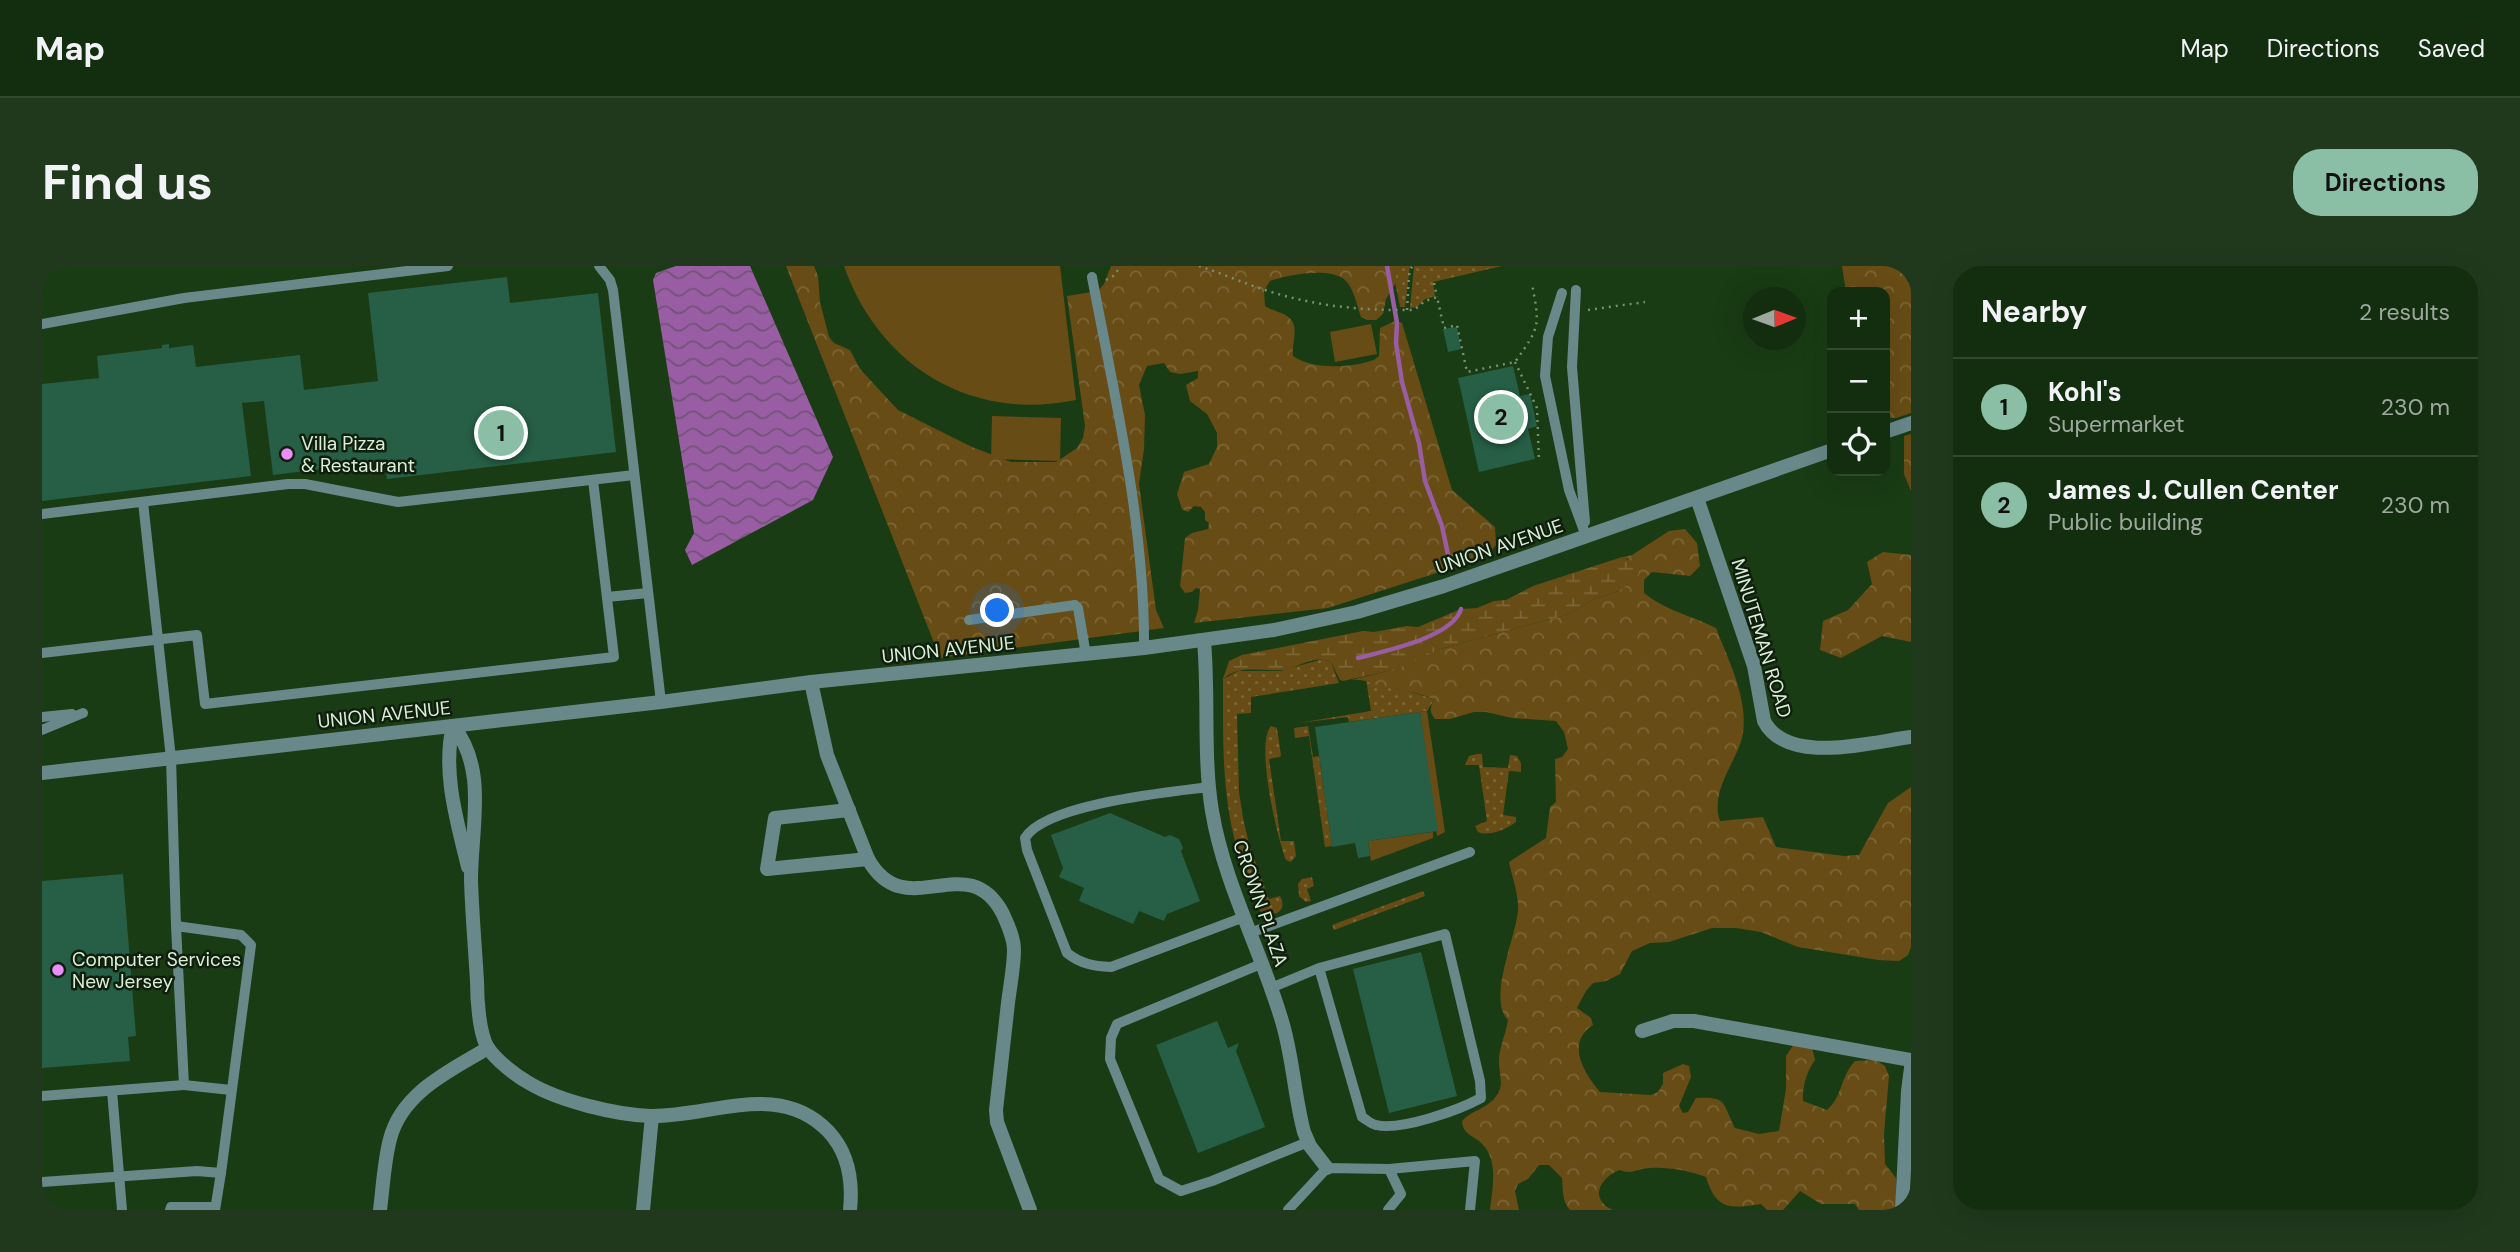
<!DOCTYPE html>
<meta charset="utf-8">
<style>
:root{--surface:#132d0f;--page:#20391d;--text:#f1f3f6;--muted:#9da89e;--line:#32492f;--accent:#8abfa5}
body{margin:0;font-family:"DM Sans",sans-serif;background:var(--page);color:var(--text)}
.controls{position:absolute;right:21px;top:21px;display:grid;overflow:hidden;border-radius:14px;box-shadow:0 7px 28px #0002}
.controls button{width:63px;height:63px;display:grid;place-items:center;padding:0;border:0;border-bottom:2px solid var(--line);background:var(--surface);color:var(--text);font:35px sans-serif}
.compass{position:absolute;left:1701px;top:21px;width:63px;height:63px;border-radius:50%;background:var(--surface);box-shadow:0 7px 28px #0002;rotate:89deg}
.you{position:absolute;left:956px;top:345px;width:24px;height:24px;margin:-18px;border:5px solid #fff;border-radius:50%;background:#1a73e8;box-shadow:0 0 0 10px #1a73e833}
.badge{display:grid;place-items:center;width:46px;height:46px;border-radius:50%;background:var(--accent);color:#111;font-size:23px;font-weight:700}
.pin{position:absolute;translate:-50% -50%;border:4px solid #fff;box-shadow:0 2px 7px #0006}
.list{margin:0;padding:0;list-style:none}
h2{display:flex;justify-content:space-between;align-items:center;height:91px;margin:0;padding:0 28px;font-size:30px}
h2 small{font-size:23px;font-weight:400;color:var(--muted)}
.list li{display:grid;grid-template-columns:46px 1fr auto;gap:21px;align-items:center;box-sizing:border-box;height:98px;padding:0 28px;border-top:2px solid var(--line)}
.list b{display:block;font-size:26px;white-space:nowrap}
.list p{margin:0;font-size:23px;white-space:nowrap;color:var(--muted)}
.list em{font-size:23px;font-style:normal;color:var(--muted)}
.icon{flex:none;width:38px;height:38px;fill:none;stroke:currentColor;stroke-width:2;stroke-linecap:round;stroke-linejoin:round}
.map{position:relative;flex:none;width:1869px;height:944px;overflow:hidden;border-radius:28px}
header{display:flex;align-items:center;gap:42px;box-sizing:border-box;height:98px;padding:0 35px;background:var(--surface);border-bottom:2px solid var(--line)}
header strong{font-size:33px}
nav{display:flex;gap:38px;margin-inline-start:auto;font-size:24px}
.intro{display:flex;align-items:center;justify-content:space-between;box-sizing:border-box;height:168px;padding:0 42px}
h1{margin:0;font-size:49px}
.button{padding:18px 32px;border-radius:28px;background:var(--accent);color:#111;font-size:24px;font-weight:700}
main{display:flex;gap:42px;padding:0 42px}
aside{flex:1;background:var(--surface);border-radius:28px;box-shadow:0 7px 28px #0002}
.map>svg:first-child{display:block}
.grass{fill:url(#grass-dots)}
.forest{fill:url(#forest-crowns)}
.wetland{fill:url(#wetland-marsh)}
.garden{fill:#674c15}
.water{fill:url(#water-waves)}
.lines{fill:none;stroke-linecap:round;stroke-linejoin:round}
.stream{stroke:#995da3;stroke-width:4.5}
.building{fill:#265f45}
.path{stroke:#759171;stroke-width:2.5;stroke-dasharray:2 5;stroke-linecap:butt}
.service{stroke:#69888a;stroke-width:10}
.minor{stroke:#69888a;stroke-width:14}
.tertiary{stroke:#69888a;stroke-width:14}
.poi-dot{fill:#eb8dfc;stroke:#101f0d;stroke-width:2.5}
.labels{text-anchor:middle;stroke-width:5;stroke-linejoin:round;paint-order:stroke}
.poi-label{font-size:19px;fill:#daefd7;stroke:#101f0d;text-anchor:start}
.street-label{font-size:19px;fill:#daefd7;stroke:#101f0d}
</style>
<header>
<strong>Map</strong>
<nav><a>Map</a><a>Directions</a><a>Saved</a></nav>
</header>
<div class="intro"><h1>Find us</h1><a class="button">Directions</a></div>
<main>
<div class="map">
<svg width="1869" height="944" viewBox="0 0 1869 944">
<defs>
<pattern id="grass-dots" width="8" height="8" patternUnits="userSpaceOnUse" patternTransform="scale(1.75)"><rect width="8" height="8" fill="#674c15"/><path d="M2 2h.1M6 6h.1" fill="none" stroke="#7c6636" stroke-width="1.8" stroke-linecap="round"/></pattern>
<pattern id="forest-crowns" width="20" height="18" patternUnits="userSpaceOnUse" patternTransform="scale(1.75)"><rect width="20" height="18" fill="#674c15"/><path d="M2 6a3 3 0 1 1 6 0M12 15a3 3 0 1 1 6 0" fill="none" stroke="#7c6636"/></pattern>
<pattern id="wetland-marsh" width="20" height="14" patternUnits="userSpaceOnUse" patternTransform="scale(1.75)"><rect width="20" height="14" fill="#674c15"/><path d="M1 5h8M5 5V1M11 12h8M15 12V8" fill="none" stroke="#7c6636"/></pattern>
<pattern id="water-waves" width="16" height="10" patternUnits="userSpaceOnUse" patternTransform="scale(1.75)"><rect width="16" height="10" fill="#995da3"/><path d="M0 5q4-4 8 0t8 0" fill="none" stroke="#715476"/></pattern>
</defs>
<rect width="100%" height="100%" fill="#193c14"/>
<g class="grass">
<polygon points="1350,0 1368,0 1363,41 1358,41"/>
<polygon points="1372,0 1460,0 1391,16 1393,30 1383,33 1375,41 1368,42"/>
<path d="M1281,393L1289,396L1297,417L1209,431V447L1195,448L1197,526L1201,552L1207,578L1227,633L1238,630C1244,641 1239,648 1226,649C1213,646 1211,632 1207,620C1179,546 1181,490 1181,413L1196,405H1238Z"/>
<path d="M1324,413C1346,424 1370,423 1392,434L1385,445L1378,446L1307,456L1306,451L1256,457L1329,445Z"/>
<path d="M1229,460L1235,462L1239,489L1238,491L1227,493L1239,575H1252L1254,590L1249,596L1244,594C1235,571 1213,478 1229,460Z"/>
<polygon points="1266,460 1271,491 1277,490 1290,580 1283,581 1267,470 1253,472 1252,462"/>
<path d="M1435,488H1440L1441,501L1466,502L1468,489L1475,490L1479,497V506L1467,505L1461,549L1474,551V556C1465,563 1447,571 1436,566L1433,560L1445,555L1437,499H1423L1427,490Z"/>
<polygon points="1270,611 1272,620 1265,623 1269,635 1264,636 1257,630 1256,618 1260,613"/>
<polygon points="1381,625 1383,630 1292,664 1290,659"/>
</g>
<g class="forest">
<path d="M744,0H772L776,10L778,36L787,71L792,77L808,84L818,103L856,144L930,181L969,196H1014L1035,182L1041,172L1043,160L1025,30L1056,25L1062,18L1069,0H1352L1355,15L1344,33L1341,48L1334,54H1326L1319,51C1315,40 1312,23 1304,15C1289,0 1246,9 1228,15L1222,25L1223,40C1230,45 1239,46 1245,50C1259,59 1249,78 1251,90C1271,104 1309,102 1332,94L1337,90L1338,62L1353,55L1360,57L1410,224L1453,261L1454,279L1444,291L1286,342L1152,357L1156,344L1158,323L1154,322L1150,326L1143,327L1138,320L1143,272L1150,267L1166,263L1167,257L1163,254V246L1159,241L1152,240L1146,246L1140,243L1135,228L1142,206L1167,198L1175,181V167L1165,148L1148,135L1144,119L1156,112V105L1138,108L1128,106L1122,97L1105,100L1097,119L1103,149L1102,183L1097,218L1114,344L1122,362L898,392Z"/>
<polygon points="1800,0 1869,0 1869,147 1854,152 1843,152 1843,26 1804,26"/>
<polygon points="1869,168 1869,225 1862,208 1862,170"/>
<path d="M1643,263L1655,277L1658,300L1648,310L1610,306L1602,314V327C1623,344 1650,350 1674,362C1686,394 1706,431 1701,467C1697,494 1667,523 1678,555L1721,551L1734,581L1802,590L1817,589L1846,537L1869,521V681L1866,689L1857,695L1836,694L1756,681L1719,666L1694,662H1670L1627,676L1608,677L1590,685L1578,708L1564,715L1551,717L1544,725L1535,742L1549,752L1551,759C1523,777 1542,807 1558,826L1609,829L1616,826L1621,818V807L1641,798L1647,800L1649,811L1637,840L1641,847L1646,846L1654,832C1686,830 1680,837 1693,862L1717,868L1737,865L1744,823V790L1752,778L1770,782L1773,794C1765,805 1760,821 1761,835L1785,844C1801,830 1798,811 1813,795L1834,794L1843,800L1847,810L1842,868L1843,898L1854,912V944H1817L1813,938H1779L1758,925L1741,944H1725L1719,938C1688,943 1674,944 1664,911C1647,905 1628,901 1609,902C1594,902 1593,909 1577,904C1557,913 1547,933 1571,944H1528C1520,936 1521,923 1520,912L1507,899H1497L1486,913L1476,918L1473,925L1477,944H1448C1450,923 1457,896 1441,879C1433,869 1421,870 1420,855C1429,845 1442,843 1451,834C1463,821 1458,813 1457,798C1456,784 1464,768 1466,754C1445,732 1474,672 1476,644C1477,629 1470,611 1467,596L1504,572L1508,541L1514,536L1513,493L1520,491L1526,483L1522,466L1514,455L1470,452L1444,446H1432L1408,453H1393C1387,446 1388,441 1392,434C1376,425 1359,425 1342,421C1327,418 1326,413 1309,414L1346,405L1398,383L1524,349L1552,333L1577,325L1586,293L1577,292L1590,289L1627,265Z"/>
<polygon points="1841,286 1869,289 1869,376 1840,370 1799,392 1778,384 1781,355 1806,344 1830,318 1825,296"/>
</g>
<path class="wetland" d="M1577,292C1588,293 1593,297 1597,307L1593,314L1577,325L1552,333L1524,349L1398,383L1362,400L1346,405L1301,415L1298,414L1289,396C1274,387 1256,402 1241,404C1221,406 1198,398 1181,413L1187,395L1200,389L1321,365L1332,366L1365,360L1376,361L1419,343L1435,342L1452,335L1464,334L1491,320Z"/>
<g class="garden">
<path d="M802,0H1018L1034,134C929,156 837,100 802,0Z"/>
<polygon points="1329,58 1335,88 1293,96 1288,66"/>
<polygon points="950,150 1019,152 1018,195 949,193"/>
<polygon points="1385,445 1403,566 1395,570 1378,446"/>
<polygon points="1391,566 1391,572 1329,595 1326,575"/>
</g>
<polygon class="water" points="634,0 708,0 791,191 771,234 650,299 643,284 652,267 611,14 614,7"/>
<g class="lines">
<g class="stream">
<polyline points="1345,0 1355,57 1354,77 1360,116 1377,177 1383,215 1400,260 1408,298"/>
<path d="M1316,392C1343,385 1411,371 1419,343"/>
</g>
</g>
<g class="building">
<polygon points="465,11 468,37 556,27 574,186 345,213 343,195 231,209 222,135 200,137 209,210 0,235 0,118 57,112 55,90 120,82 120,79 127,78 127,82 151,79 154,101 258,89 262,124 336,115 326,27"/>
<polygon points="1415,61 1419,83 1406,86 1401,63"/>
<polygon points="1471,100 1478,130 1488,128 1495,160 1486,163 1493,193 1437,206 1416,112"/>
<polygon points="1378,446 1396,565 1326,575 1328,590 1316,592 1313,577 1290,581 1273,461"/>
<polygon points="1068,547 1123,571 1128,569 1137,573 1141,582 1139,585 1158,635 1125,648 1122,655 1097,645 1091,658 1037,635 1042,622 1017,611 1021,602 1009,569"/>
<polygon points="81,608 94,770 86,771 88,795 0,802 0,615"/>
<polygon points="1379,686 1415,830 1347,847 1311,703"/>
<polygon points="1175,755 1186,782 1197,777 1194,785 1223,861 1156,887 1114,779"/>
</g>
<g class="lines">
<g class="path">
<path d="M1157,0C1179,7 1201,17 1223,24C1272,40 1320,45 1372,44L1383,35L1395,31L1402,62L1415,59L1425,106L1473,96C1498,61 1498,60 1490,18"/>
<polyline points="1064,14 1073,9 1078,0"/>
<polyline points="1392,17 1395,31"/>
<polyline points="1365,44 1367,9 1370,0"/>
<polyline points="1546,44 1603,36"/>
<polyline points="1473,96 1495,142 1497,196"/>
</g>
<g class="service">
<polyline points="557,0 568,14 571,24 619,436"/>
<path d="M1050,11C1073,133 1103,258 1102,382"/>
<polyline points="1534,24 1530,101 1543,256"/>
<polyline points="1520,27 1506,71 1503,110 1527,224 1544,270"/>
<polyline points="0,58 142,32 406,0"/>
<polyline points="0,248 246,218 263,218 356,236 592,209"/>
<polyline points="565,331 606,327"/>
<polyline points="927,354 1033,339 1036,342 1044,389"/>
<polyline points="0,387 155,369 163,438 572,391 551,214"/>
<polyline points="0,451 30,448"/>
<polyline points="0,464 41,447"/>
<path d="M1167,521C1127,526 1003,538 983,572L985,584L1025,687C1039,698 1051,700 1069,701L1202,651"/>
<polyline points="1208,667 1428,586"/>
<polyline points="1219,698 1075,758 1069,772 1068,793 1117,913 1139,925 1170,915 1266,876"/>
<path d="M1229,722L1277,702L1403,668L1438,815L1439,832C1417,844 1359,865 1334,859C1329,858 1325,854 1320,851L1277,702"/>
<polyline points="142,819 189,824"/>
<polyline points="70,825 80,944"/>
<polyline points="0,830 142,819 134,660 129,492 101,236"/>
<polyline points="1347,903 1433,895 1428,944"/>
<polyline points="0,916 155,905 179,907 209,679 199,669 134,660"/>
<polyline points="128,944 129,941 173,941"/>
<polyline points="173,944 179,907"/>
<polyline points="1246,944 1285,902 1347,903 1359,928 1346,944"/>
</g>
<g class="minor">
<path d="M1655,232L1712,400L1722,455C1745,500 1829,476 1869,471"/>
<path d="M1162,375C1167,431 1161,491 1170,545C1182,617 1218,682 1239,752C1251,789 1252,829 1262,866L1268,880L1285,902"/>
<path d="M769,416L785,489L826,593C864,661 925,579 961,648C966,659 972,672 972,684C972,701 968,720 966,737C962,773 958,808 954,844L955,856L988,944"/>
<path d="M411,460C446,503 429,562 429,614C430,647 433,681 435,715C435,732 437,768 446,782C455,795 473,809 487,817C517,835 574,849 609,850C669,851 737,814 786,865C807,887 811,915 808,944"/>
<path d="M411,460C400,506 415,555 426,601"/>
<polyline points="807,544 733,552 725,603 826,593"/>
<polyline points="1600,765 1631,755 1652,755 1869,794"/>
<path d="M338,944C341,921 342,896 348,873C360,826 408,805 446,782"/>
<polyline points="601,944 610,850"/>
<polyline points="1860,944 1866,825 1869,802"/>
</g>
<g class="tertiary">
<polyline points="1843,166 1869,157"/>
<polyline points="0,507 619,436 769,416 1102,382 1232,364 1315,346 1402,320 1790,184"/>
</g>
</g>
<g class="poi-dot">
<circle cx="245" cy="188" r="7"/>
<circle cx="16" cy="704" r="7"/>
</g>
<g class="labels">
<g class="poi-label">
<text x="259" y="184">Villa Pizza<tspan x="259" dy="22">&amp; Restaurant</tspan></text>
<text x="30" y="700">Computer Services<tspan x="30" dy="22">New Jersey</tspan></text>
</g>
<g class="street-label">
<text transform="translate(1457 280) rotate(-19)" y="7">UNION AVENUE</text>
<text transform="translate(1720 372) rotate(73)" y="7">MINUTEMAN ROAD</text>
<text transform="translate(906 383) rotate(-6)" y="7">UNION AVENUE</text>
<text transform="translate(342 448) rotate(-6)" y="7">UNION AVENUE</text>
<text transform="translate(1219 637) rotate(71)" y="7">CROWN PLAZA</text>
</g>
</g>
</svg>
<div class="controls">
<button>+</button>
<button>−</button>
<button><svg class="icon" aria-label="locate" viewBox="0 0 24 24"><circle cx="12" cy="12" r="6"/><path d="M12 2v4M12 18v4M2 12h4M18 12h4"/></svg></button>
</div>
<svg class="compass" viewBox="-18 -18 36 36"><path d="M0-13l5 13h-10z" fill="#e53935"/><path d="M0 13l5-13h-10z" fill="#9da89e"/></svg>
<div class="you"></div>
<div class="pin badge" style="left:459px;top:167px">1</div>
<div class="pin badge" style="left:1459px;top:151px">2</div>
</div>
<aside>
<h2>Nearby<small>2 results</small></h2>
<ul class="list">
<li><span class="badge">1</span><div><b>Kohl's</b><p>Supermarket</p></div><em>230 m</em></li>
<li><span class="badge">2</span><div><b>James J. Cullen Center</b><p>Public building</p></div><em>230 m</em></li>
</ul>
</aside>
</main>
